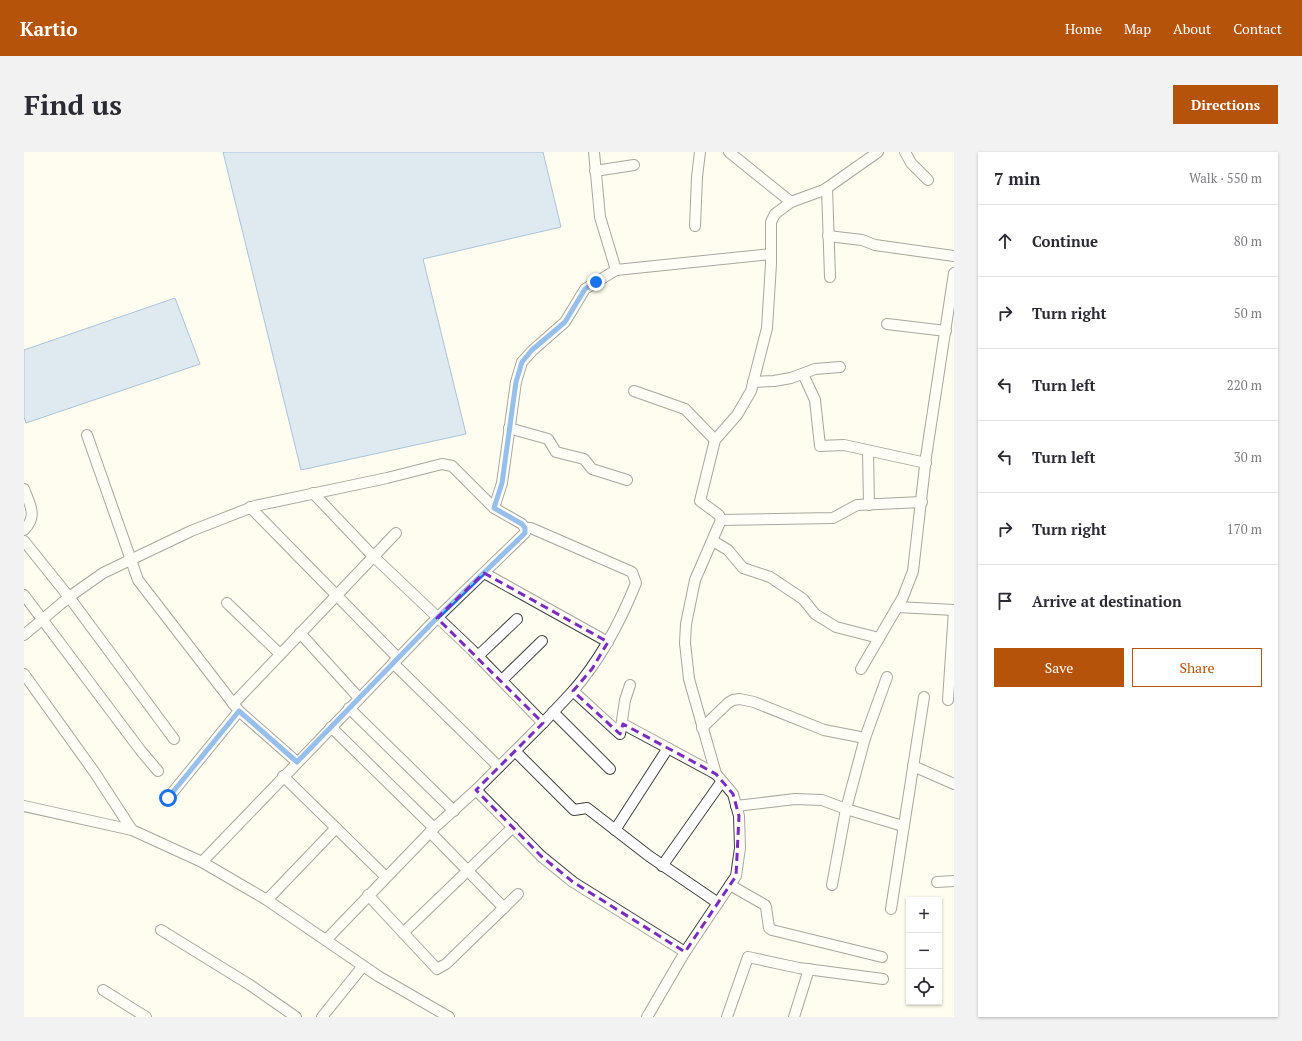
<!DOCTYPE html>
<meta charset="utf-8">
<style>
:root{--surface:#fff;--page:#f2f2f3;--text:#2b2b33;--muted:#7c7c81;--line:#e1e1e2;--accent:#b45309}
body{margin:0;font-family:"PT Serif",serif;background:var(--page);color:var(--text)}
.controls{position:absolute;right:12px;bottom:12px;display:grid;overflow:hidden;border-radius:0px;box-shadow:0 1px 3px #0004}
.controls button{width:36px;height:36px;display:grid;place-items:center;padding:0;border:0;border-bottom:1px solid var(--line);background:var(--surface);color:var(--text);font:20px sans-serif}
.stop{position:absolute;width:12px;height:12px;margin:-9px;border:3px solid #1a73e8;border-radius:50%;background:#fff}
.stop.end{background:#1a73e8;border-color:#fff;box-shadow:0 1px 4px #0008}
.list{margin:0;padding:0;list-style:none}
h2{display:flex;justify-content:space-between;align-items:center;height:52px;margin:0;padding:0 16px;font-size:17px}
h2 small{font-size:13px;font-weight:400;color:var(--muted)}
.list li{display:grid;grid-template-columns:26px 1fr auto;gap:12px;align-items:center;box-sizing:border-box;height:72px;padding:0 16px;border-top:1px solid var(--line)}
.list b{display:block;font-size:15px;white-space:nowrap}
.list em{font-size:13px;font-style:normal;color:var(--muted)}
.actions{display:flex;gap:8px;padding:12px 16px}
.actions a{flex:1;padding:9px 0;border:1px solid var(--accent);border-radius:0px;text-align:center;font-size:14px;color:var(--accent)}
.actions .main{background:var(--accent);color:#fff}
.icon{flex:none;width:22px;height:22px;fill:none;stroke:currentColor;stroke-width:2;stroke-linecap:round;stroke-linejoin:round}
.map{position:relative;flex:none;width:930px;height:865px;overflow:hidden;border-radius:0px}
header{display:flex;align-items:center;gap:24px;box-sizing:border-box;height:56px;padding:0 20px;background:var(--accent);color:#fff}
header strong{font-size:19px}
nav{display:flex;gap:22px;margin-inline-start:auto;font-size:14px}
.intro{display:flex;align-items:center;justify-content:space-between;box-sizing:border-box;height:96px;padding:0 24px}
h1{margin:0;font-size:28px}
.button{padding:10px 18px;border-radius:0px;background:var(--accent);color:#fff;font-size:14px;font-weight:700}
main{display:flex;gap:24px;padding:0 24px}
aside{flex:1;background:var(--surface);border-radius:0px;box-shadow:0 1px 3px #0004}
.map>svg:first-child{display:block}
.water{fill:#b9d3f0;stroke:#467dc1}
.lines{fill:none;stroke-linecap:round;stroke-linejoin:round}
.minor-casing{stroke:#404040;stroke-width:12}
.minor{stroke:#fff;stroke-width:10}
.route{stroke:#1a73e8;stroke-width:5}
.marked{fill:none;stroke:#7b2cbf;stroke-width:3;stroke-dasharray:8 5;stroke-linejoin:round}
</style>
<header>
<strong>Kartio</strong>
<nav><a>Home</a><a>Map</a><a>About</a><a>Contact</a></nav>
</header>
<div class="intro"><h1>Find us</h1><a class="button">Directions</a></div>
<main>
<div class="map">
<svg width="930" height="865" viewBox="0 0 930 865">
<rect width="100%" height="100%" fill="#fefdef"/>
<g class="water">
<polygon points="199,0 519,0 537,75 399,107 442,282 277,318"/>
<polygon points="151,146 176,212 2,271 0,265 0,198"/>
</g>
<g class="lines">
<g class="minor-casing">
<g id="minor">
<polyline points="570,0 576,65 592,118"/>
<polyline points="705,0 767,50"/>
<polyline points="881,0 887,11 904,28"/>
<polyline points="571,19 610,13"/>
<polyline points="803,36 806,125"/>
<polyline points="671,74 673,25 676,0"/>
<polyline points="804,84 838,88 851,93 930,104"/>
<polyline points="863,172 922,179"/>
<polyline points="779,222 791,248 796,294 820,293 902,311"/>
<polyline points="729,230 750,229 767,226 791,217 816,215"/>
<polyline points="610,239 661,257 691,288"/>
<polyline points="485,276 524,287 532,300 560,307 568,317 603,328"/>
<polyline points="63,283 114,428 215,559 273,610"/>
<polyline points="844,299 845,353"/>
<path d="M0,337C6,353 14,364 0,378"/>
<polyline points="289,341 349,404 448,498 519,571"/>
<polyline points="226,355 374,506"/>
<polyline points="697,368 809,366 833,353 898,350"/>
<path d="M501,376H507L608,420L612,431C596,471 577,507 549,539"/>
<polyline points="0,389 45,445 150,587"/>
<polyline points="689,389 704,398 719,416 746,425 779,447 791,462 812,475 855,486"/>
<polyline points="460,421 584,490"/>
<polyline points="0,443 117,599 134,619"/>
<polyline points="203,451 256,502"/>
<polyline points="873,455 930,458"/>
<polyline points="276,481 335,546"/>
<polyline points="0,483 45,445 79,421 167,379 231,354 363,326 418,312 428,314 470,356 478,331 492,230 498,210 509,198 541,170 561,137 592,118 747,102"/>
<polyline points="454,504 493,467"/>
<polyline points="369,511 475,615"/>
<polyline points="837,517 879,445 889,419 902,305 930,121"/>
<polyline points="0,522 71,621 108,678"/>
<polyline points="478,528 518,489"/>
<polyline points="924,548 930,458"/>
<polyline points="209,552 372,381"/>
<polyline points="325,556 430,659"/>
<polyline points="529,560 586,617"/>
<polyline points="599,572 692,622"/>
<polyline points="307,575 410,676"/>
<polyline points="678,576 704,551 709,548 716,547 730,550 800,578 841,586"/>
<polyline points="491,599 550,658 563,656 625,704 694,751"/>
<polyline points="889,614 930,632"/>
<polyline points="259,624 362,725"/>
<polyline points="452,638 517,704 549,730 661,800"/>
<polyline points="144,646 215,559"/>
<polyline points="0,654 108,678 178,710 243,748 354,824 425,865"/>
<polyline points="712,654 771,647 798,648 822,657 879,674"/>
<polyline points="591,678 644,596"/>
<polyline points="406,680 480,756"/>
<polyline points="178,710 413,466 501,381 501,376 498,372 470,356"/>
<polyline points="638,714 698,629"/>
<polyline points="913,730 930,729"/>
<polyline points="706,733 741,753 742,755 745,776 748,778 858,805"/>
<polyline points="808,733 822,657 841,586 863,525"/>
<polyline points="344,743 413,817 422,812 494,742"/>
<polyline points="243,748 312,676"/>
<polyline points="867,757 900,545"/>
<polyline points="137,778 226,833 272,865"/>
<polyline points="379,781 489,675"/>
<polyline points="302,788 410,676 452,638 519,571 549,539 596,582 601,548 606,533"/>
<polyline points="79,838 122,865"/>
<polyline points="298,865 339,814"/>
<polyline points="623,865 661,800 712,724 716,696 715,664 709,642 692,622 665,527 661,491 662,472 671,428 697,368 695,363 676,349 691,288 713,263 727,239 743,176 747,112 747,70 751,62 767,50 800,38 854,0"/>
<polyline points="703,865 724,805 775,816 859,827"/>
<polyline points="770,865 785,817"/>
</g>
</g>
<use href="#minor" class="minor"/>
</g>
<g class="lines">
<polyline class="route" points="144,646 215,559 273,610 413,466 501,381 501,376 498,372 470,356 478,331 492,230 498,210 508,198 541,170 561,137 572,130"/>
</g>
<path d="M0 0H930V865H0ZM460,421L584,490L568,517L549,539L596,582L599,572L692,622L709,642L715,664L712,724L661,800L549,730L517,704L452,638L519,571L413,466Z" fill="#fefdef" fill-opacity=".55" fill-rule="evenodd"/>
<path class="marked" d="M460,421L584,490L568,517L549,539L596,582L599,572L692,622L709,642L715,664L712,724L661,800L549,730L517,704L452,638L519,571L413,466Z"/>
</svg>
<div class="controls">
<button>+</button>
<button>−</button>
<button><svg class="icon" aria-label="locate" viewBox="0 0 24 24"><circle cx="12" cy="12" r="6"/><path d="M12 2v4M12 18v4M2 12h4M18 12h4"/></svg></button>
</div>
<div class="stop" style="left:144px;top:646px"></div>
<div class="stop end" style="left:572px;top:130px"></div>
</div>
<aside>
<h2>7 min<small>Walk · 550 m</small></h2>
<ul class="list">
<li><svg class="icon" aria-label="ahead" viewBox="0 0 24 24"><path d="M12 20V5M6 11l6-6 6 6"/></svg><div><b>Continue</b></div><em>80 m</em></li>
<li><svg class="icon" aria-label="right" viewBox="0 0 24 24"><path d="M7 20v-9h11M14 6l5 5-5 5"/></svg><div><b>Turn right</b></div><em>50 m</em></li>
<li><svg class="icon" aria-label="left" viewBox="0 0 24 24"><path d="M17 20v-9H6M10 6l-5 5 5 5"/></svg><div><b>Turn left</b></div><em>220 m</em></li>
<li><svg class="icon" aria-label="left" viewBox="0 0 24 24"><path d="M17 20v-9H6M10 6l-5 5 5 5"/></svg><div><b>Turn left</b></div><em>30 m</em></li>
<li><svg class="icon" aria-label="right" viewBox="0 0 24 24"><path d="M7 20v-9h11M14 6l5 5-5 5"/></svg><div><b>Turn right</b></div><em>170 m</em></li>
<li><svg class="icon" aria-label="arrive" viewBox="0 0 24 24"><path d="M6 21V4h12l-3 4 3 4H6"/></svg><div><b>Arrive at destination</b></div></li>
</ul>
<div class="actions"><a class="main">Save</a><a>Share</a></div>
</aside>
</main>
